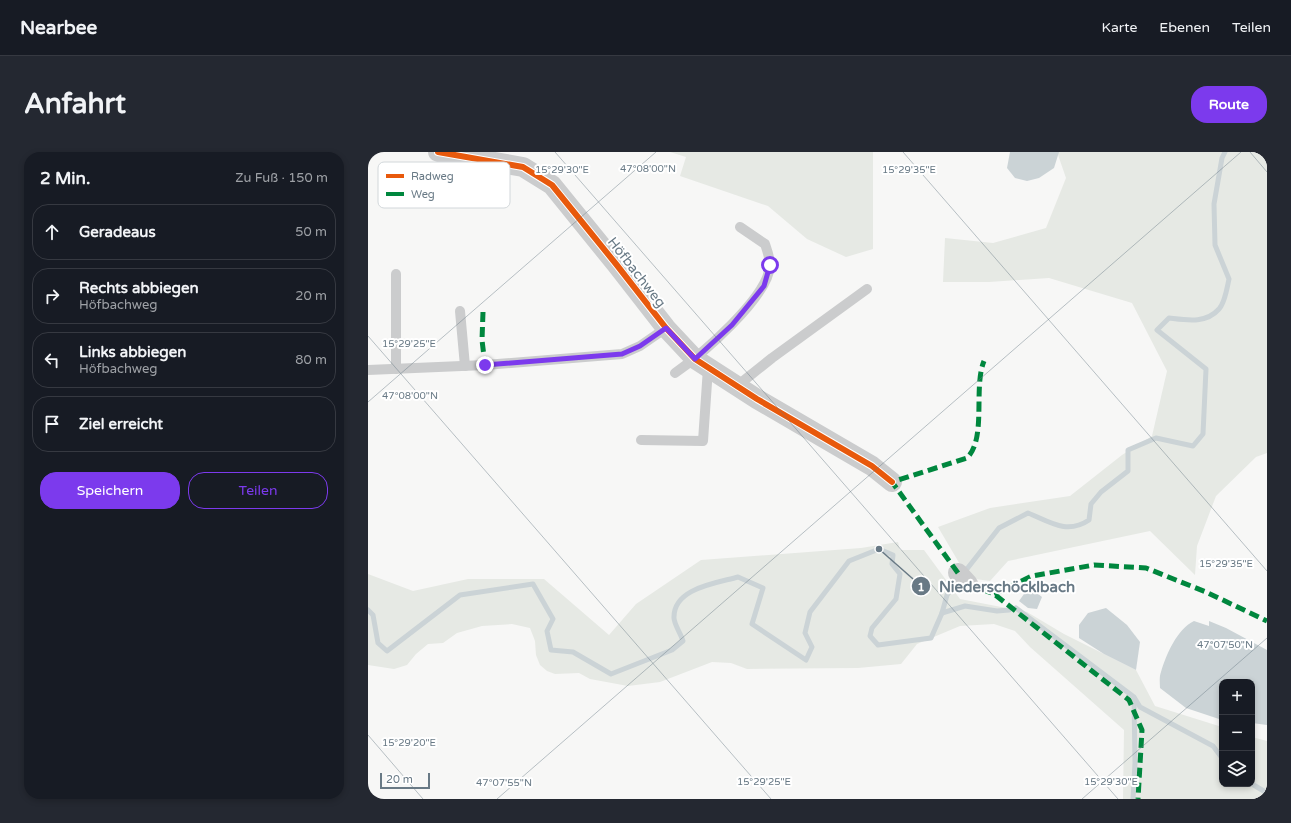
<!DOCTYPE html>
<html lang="de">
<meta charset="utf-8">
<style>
:root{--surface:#171b24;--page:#242831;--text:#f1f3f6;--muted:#9ea1a6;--line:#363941;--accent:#7c3aed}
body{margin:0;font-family:"Varela Round",sans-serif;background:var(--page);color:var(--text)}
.controls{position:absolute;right:12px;bottom:12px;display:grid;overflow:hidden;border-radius:8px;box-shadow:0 2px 6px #0003}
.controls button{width:36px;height:36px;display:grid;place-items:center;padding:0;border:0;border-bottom:1px solid var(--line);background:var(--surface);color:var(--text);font:20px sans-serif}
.scale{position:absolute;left:12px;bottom:10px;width:50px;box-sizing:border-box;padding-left:4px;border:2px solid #687985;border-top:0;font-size:11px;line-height:14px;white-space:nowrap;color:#687985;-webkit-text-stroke:3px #fff;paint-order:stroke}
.stop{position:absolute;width:12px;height:12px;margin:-9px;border:3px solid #7c3aed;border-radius:50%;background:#fff}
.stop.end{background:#7c3aed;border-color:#fff;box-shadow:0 1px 4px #0008}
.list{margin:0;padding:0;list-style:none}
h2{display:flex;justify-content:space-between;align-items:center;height:52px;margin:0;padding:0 16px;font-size:17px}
h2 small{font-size:13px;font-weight:400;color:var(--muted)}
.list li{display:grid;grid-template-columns:26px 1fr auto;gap:12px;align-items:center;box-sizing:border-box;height:56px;margin:0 8px 8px;padding:0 8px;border:1px solid var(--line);border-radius:16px}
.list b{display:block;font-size:15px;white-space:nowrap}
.list p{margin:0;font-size:13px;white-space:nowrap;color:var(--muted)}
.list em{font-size:13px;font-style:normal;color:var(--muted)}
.actions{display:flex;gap:8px;padding:12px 16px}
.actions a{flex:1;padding:9px 0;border:1px solid var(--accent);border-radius:16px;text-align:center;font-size:14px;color:var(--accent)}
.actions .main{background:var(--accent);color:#fff}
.icon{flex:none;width:22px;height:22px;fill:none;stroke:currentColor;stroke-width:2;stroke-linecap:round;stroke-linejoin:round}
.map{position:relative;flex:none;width:899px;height:647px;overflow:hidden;border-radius:16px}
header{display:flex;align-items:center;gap:24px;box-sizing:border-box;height:56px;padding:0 20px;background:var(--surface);border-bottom:1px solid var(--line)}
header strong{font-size:19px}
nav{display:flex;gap:22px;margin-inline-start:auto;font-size:14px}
.intro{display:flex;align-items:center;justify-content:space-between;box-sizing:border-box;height:96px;padding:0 24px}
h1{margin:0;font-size:28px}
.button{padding:10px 18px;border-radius:16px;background:var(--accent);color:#fff;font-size:14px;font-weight:700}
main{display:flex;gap:24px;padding:0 24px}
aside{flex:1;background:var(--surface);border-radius:16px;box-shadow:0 2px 6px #0003}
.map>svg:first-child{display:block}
.green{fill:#e6e9e4}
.water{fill:#cbd3d6}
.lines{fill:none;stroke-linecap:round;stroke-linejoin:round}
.stream{stroke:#cbd3d6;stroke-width:5}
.lane{stroke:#cbcccd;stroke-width:10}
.street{stroke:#cbcccd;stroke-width:20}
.quiet{stroke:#00873e;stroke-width:5;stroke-dasharray:10 5;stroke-linecap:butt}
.cycleway-casing{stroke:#fff;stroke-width:8}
.cycleway{stroke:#e8590c;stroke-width:6}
.route{stroke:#7c3aed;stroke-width:5}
.ticks{fill:none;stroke:#687985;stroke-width:1;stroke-opacity:0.45}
.labels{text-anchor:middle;stroke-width:4;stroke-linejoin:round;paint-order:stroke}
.street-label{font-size:14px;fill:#687985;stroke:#fff}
.key{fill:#fff;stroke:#d2d7da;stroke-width:1}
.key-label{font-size:11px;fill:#687985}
.ticks-label{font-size:10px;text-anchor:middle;fill:#687985;stroke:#fff;stroke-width:4;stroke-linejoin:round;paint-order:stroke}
.leader{fill:none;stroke:#687985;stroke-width:1.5}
.callout-dot{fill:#687985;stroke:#fff;stroke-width:1.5}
.mark-label{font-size:12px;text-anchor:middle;font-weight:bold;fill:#fff}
.callout-label{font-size:15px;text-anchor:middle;font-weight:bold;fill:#687985;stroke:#fff;stroke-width:4;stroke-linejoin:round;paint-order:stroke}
</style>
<header>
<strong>Nearbee</strong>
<nav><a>Karte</a><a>Ebenen</a><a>Teilen</a></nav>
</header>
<div class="intro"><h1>Anfahrt</h1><a class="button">Route</a></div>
<main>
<aside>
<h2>2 Min.<small>Zu Fuß · 150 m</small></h2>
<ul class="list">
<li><svg class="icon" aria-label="ahead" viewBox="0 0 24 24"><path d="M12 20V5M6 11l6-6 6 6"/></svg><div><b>Geradeaus</b></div><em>50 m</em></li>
<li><svg class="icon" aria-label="right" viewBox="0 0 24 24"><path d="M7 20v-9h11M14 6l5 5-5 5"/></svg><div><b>Rechts abbiegen</b><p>Höfbachweg</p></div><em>20 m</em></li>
<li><svg class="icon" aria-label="left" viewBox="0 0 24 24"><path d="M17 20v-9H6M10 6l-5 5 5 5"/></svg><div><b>Links abbiegen</b><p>Höfbachweg</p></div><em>80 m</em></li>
<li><svg class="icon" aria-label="arrive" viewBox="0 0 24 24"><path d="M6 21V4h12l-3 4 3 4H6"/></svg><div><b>Ziel erreicht</b></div></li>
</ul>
<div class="actions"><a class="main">Speichern</a><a>Teilen</a></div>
</aside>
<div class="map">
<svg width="899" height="647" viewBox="0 0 899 647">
<rect width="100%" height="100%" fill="#f7f7f6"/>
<g class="green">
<polygon points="302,0 505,0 505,97 478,105 439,87 400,54 312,24 318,5"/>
<polygon points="689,0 899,0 899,301 888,305 848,344 829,394 827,423 782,379 640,409 622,429 600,426 570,375 622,356 702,344 754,303 784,284 799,219 764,151 681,126 621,130 575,130 577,86 625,91 678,76 698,26"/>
<polygon points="530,390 532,398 556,398 592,447 659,460 696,482 768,518 787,554 854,575 854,632 884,632 884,585 899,589 899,647 755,647 756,578 662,495 647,479 626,472 592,474 549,492 533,512 490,516 379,517 363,511 344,510 292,530 260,534 222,527 211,521 187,522 179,519 172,513 168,503 167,489 162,476 144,472 114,474 89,481 75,491 60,492 48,502 39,513 26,517 0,513 0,422 45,439 100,427 176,427 241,483 268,452 333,408 493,396"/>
</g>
<g class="water">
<polygon points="642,0 691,0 686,16 671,26 659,29 647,26 639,16"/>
<polygon points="665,438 674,445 669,457 660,456 651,449 656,442"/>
<polygon points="738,456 759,473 772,490 768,518 736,502 711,486 711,473 720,461"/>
<path d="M826,469L841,474V469L858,476L899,498V573L884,571V530H854V568L818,556L792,536C792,531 791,525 793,520C798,503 809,477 826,469Z"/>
</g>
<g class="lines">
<g class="stream">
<path d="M595,422L631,376L660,361C682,370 699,383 721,368L723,352L733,340L760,319V298L788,286L825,294L835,282L838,217L789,178L801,166C818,168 838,172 851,157C857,151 859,136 861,127L847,93L846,52L854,6L857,0"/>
<polyline points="648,456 766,545 772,555 845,594 854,606"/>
<path d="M0,458L5,463L10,491L19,499L92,443L165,432L185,467L179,479L183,498L205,500L243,522L304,498L315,489C313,482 306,472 306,466C305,436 349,431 370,425L395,436L384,472L438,508L444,495L437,481L442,460L481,409L511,397L525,403L524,412L532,422L528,447L504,476L502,484L510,493L563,486L574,461L579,443L590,428"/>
<polyline points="574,461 597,454 629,459 641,458"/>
<polyline points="884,632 899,641"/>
<polyline points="765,647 767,611 766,546"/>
</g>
<g class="lane">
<polyline points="28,122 28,217"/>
<polyline points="92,159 97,214"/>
<polyline points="0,218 117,213 254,202 272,194 298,176"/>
<path d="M307,221C333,203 401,145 402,113C402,106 399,98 397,92L372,75"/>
<polyline points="369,234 404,206 499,137"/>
<polyline points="273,288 335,289 340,216"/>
</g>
<g class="street">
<polyline points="70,0 155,15 184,33 248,112 298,176 327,207 389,247 504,314 524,330"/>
<polyline points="590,421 600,432"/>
</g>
<g class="quiet">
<polyline points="115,160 114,188 117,213"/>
<path d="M590,421L524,330L599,306C619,286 605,236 616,209"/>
<polyline points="600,432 626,442 761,548 774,578 770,647"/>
<polyline points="626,442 664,424 726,413 778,416 838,440 899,469"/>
</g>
<g class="cycleway-casing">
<polyline id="cycleway" points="70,0 155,15 184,33 248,112 298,176 327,207 389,247 504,314 524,330"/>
</g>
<use href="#cycleway" class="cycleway"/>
</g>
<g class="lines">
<polyline class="route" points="117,213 254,202 272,194 298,176 327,207 364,173 396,134 402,113"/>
</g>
<path class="ticks" d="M187,0L750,647M535,0L899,419M882,0L899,20M0,184L403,647M0,250L288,0M0,583L55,647M129,647L873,0M714,647L899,486"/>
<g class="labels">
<g class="street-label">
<text transform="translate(269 120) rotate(52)" y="5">Höfbachweg</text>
</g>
</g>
<rect x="10" y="10" width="132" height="46" rx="6" class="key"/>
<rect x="18" y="22" width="18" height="4" fill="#e8590c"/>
<rect x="18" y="40" width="18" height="4" fill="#00873e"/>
<g class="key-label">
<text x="43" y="28">Radweg</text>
<text x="43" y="46">Weg</text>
</g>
<g class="ticks-label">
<text x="280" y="20">47°08'00"N</text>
<text x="194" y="21">15°29'30"E</text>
<text x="541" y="21">15°29'35"E</text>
<text x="41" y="195">15°29'25"E</text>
<text x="42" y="247">47°08'00"N</text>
<text x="858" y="415">15°29'35"E</text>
<text x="857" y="496">47°07'50"N</text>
<text x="41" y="594">15°29'20"E</text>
<text x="396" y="633">15°29'25"E</text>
<text x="743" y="633">15°29'30"E</text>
<text x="136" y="634">47°07'55"N</text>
</g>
<path class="leader" d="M511 397L553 434"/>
<g class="callout-dot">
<circle cx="511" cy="397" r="4"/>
<circle cx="553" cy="434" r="10"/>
</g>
<g class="mark-label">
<text x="553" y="439">1</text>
</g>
<g class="callout-label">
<text x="639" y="440">Niederschöcklbach</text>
</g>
</svg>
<div class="controls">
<button>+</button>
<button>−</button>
<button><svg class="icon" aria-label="layers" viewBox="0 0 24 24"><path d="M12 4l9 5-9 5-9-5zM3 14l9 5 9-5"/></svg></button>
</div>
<div class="scale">20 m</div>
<div class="stop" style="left:402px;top:113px"></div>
<div class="stop end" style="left:117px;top:213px"></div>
</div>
</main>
